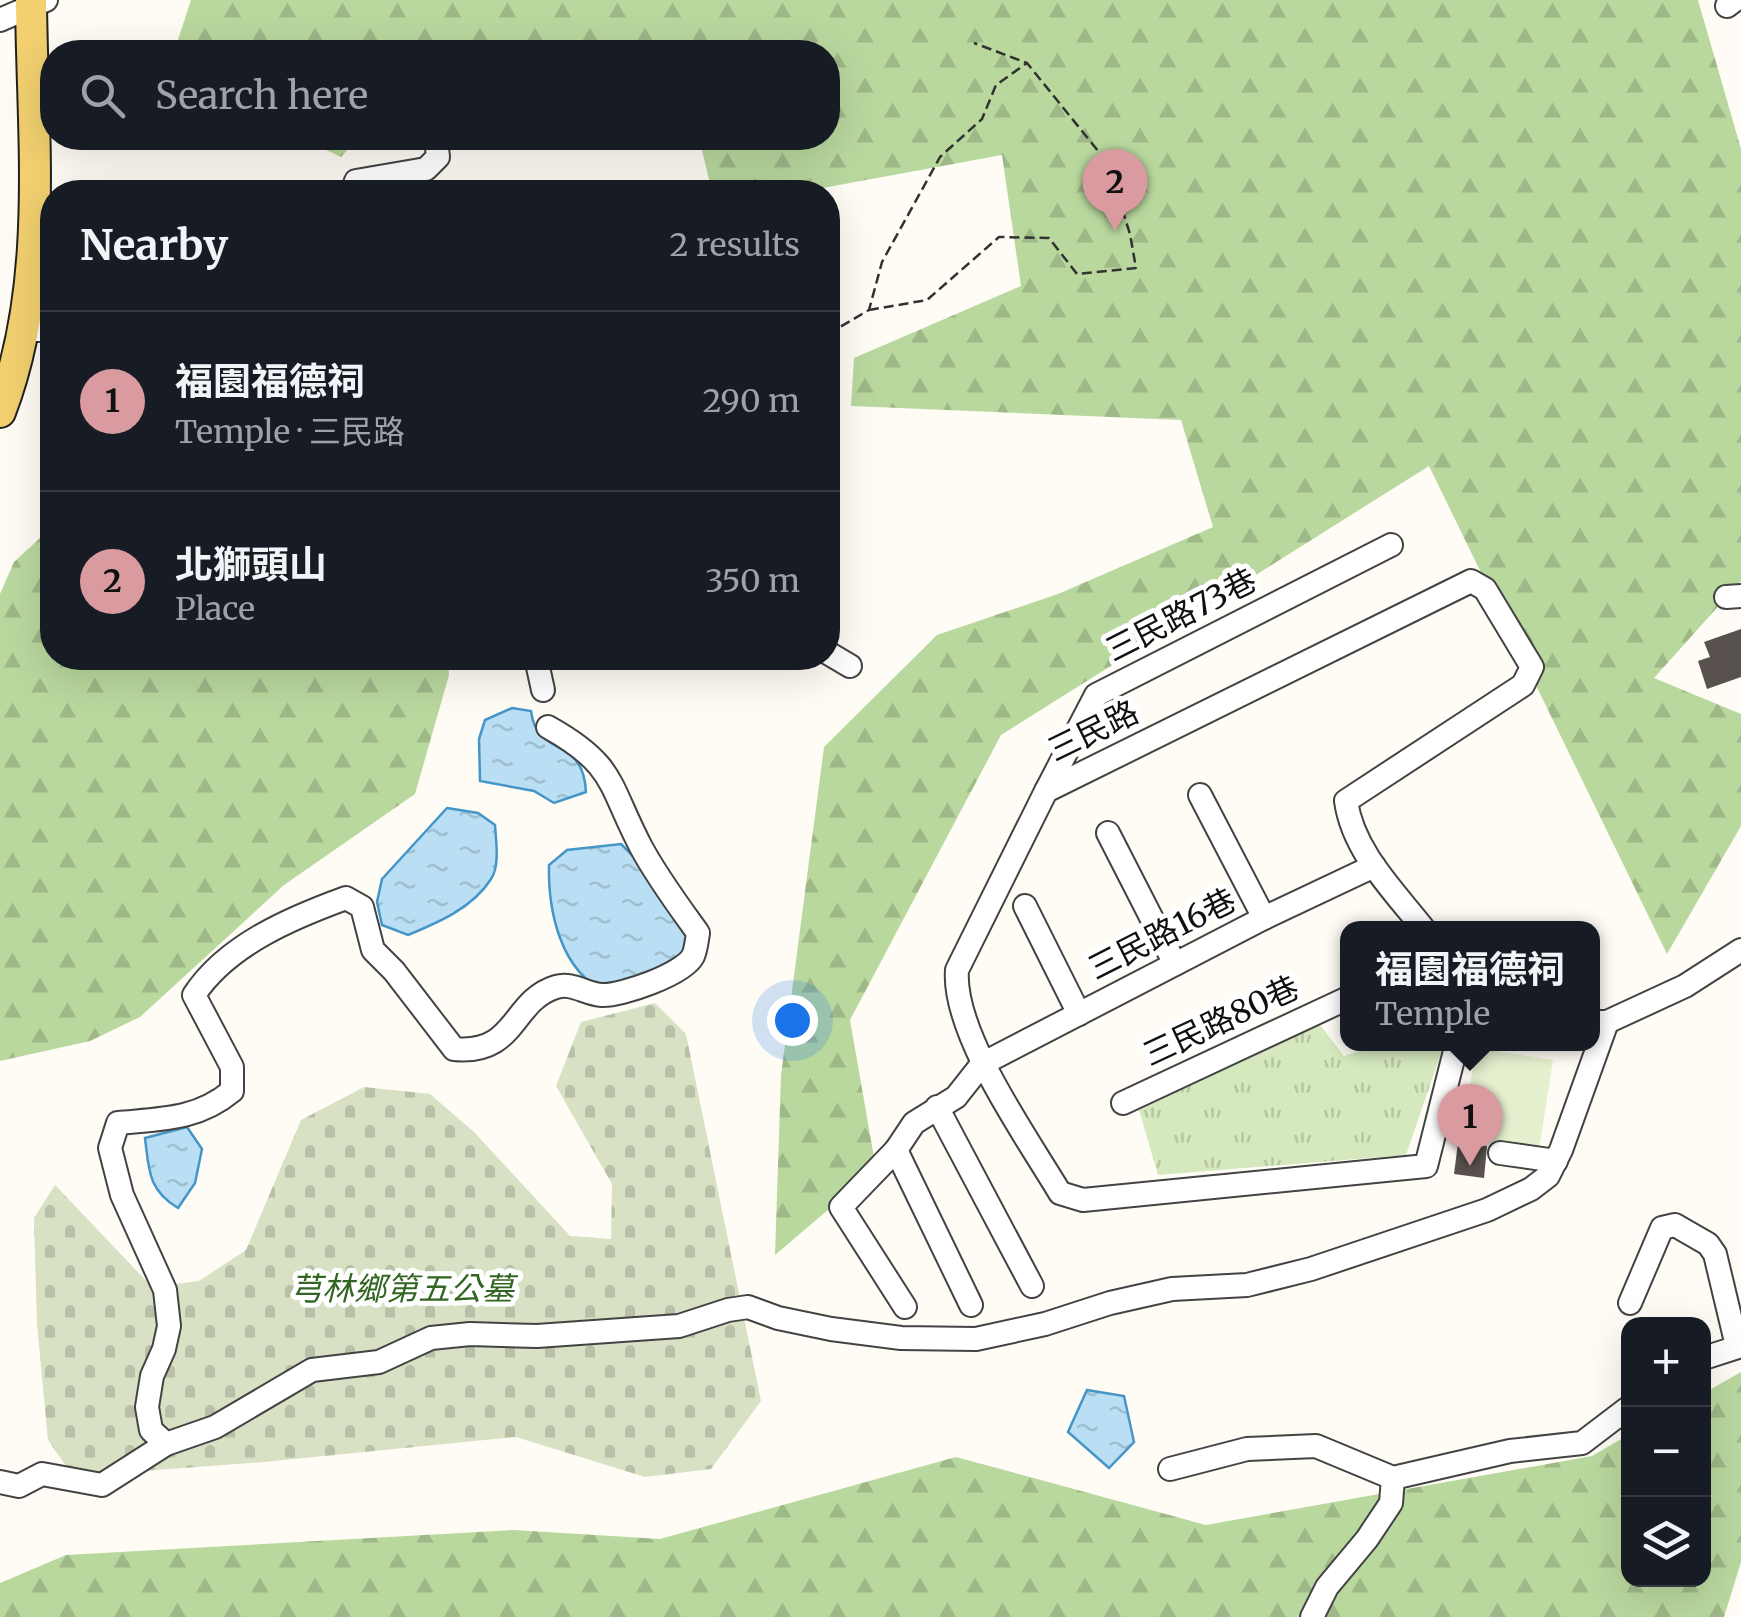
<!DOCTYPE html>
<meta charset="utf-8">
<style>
:root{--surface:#171b24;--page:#20242c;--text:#f1f3f6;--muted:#9ea1a6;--line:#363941;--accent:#d99aa0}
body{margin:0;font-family:Merriweather,"Noto Sans TC",serif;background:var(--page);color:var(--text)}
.controls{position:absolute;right:30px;bottom:30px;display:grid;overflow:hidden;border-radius:20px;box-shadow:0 10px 40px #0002}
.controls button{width:90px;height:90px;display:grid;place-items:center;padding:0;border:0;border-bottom:2px solid var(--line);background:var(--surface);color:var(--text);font:50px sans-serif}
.you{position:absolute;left:792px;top:1020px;width:35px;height:35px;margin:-25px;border:8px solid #fff;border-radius:50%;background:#1a73e8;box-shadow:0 0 0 15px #1a73e833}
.badge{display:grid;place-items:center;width:65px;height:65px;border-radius:50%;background:var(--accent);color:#111;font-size:32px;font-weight:700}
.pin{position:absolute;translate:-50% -82px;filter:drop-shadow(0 2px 5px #0008)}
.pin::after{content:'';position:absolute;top:52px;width:35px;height:30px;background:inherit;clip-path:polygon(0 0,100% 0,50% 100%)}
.popup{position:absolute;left:1340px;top:921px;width:260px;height:130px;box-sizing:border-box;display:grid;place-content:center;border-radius:20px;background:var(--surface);filter:drop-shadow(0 2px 8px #0005);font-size:32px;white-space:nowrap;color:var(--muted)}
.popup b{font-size:38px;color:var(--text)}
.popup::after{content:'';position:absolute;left:50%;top:100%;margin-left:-20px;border:20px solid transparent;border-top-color:var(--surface)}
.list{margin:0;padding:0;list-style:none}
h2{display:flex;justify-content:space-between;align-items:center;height:130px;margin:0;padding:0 40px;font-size:42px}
h2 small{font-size:32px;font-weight:400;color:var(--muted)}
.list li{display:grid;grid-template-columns:65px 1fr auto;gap:30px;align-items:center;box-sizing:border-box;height:180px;padding:0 40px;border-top:2px solid var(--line)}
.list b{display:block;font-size:38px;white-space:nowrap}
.list p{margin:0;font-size:32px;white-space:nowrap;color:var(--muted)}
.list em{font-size:32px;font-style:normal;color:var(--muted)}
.icon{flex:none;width:55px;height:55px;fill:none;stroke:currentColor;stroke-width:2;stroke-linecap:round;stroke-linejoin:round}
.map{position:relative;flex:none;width:1741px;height:1617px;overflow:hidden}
.search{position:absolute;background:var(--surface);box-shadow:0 10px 40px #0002;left:40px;top:40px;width:800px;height:110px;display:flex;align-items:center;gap:25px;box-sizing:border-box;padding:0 35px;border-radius:40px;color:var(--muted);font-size:38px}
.panel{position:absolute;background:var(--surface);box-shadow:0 10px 40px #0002;left:40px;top:180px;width:800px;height:490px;border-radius:40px}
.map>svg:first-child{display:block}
.grass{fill:url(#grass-tufts)}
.forest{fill:url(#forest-firs)}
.cemetery{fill:url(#cemetery-stones)}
.pitch{fill:#e5f0cf}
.water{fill:url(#water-ripples);stroke:#4596c8;stroke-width:2.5}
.building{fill:#58514d}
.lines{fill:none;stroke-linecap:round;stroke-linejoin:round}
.minor-casing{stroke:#434343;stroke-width:26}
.major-casing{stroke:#212121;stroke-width:34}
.path{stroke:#323232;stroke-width:2.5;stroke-dasharray:10 5;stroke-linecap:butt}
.minor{stroke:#fff;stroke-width:22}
.major{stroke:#f2d070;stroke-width:30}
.labels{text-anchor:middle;stroke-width:10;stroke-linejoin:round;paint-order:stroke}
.street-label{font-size:32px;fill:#101010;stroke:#fff}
.park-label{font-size:32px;font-style:italic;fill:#326622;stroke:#fff}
</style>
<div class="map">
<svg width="1741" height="1617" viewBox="0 0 1741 1617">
<defs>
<pattern id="grass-tufts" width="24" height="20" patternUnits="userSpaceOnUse" patternTransform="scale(2.5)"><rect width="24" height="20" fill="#d5e8be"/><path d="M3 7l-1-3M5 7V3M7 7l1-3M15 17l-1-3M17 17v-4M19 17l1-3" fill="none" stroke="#b6c6a2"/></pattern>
<pattern id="forest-firs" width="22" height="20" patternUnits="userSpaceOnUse" patternTransform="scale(2.5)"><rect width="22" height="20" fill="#b9d89e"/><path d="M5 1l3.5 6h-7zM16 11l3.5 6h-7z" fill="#9eb887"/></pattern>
<pattern id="cemetery-stones" width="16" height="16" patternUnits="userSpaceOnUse" patternTransform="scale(2.5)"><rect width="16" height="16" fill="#d8e1c4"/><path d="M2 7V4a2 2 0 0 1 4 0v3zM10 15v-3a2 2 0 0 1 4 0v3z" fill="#b8c0a7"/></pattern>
<pattern id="water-ripples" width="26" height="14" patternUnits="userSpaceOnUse" patternTransform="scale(2.5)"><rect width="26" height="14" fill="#badff4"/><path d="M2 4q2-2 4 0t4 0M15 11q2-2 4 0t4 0" fill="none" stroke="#9fbed0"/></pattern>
</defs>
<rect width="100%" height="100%" fill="#fefcf4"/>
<polygon class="grass" points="1320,1025 1344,1056 1381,1044 1444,1044 1406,1155 1158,1175 1139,1110"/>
<g class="forest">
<polygon points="191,0 1698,0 1741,149 1741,581 1654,678 1741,714 1741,826 1667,954 1429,466 1001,735 850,1020 876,1169 775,1255 781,1075 824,747 937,635 1058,594 1213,527 1181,420 851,406 854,358 1021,286 1002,155 801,192 712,192 699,138 828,138 828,52 678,52 674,42 429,52 174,52"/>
<polygon points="301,138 358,138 341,157"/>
<polygon points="52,527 52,658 448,658 449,675 415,794 284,885 140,1017 90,1041 0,1061 0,594 14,562"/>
<polygon points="1741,1372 1741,1562 1724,1617 0,1617 0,1583 66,1555 514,1530 660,1539 956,1457 1206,1525 1592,1456 1628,1435 1628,1580 1704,1580 1704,1393"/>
</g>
<polygon class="cemetery" points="655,1003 686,1034 761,1401 711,1469 645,1477 516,1437 264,1462 91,1475 66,1466 48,1440 37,1324 34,1218 55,1185 152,1287 199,1281 246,1250 301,1120 364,1087 430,1094 474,1132 570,1236 611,1239 612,1184 556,1086 581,1022"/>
<polygon class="pitch" points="1476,1048 1553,1060 1539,1150 1462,1138"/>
<g class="water">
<path d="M512,708L531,711C537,759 583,734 586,792L554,803L534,791L480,781L479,739L485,720Z"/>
<path d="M447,808L478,813L495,825C496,841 500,866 491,879C473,908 437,923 408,935L382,925L377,902L382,879Z"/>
<path d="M621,844L638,861L688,930L680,967L606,992C560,971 548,910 549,865L567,850Z"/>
<path d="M187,1127L202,1149L195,1183L178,1208C148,1190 149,1170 145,1138Z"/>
<polygon points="1087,1390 1124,1396 1134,1442 1109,1468 1068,1432"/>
</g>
<g class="building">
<polygon points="1741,629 1741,677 1707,689 1698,661 1710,657 1704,642"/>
<polygon points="1458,1143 1487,1146 1484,1178 1454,1174"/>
</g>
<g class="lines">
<g class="minor-casing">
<g id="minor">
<polyline points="1727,6 1735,0"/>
<polyline points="0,20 46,0"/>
<polyline points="352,192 356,181 426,169 438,157 436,139"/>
<polyline points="25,330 52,330"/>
<polyline points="1726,597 1741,596"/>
<polyline points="828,653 850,666"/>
<polyline points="536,658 543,690"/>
<polyline points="1046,791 1096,695 1391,545"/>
<polyline points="1200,795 1264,918"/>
<polyline points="1108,833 1175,964"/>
<polyline points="1025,906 1079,1014"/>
<path d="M1423,928C1393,890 1353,851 1346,801L1523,685L1532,667L1485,589L1471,581L1046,791L957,970C952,1033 1028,1139 1060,1193L1083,1200L1426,1166L1455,1051L1462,1044"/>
<polyline points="1593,1022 1607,1022 1685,986 1741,950"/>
<polyline points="1123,1103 1348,998"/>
<polyline points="937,1107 1032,1286"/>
<polyline points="896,1150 971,1305"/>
<polyline points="1500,1153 1556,1161"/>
<polyline points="1630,1303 1662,1228 1675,1225 1708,1244 1715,1254 1737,1346"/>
<polyline points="905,1307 841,1207 896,1150 914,1123 956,1097 982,1064 1264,918 1374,866"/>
<polyline points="1704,1358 1741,1346"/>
<path d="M166,1444L151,1430L147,1407L152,1376L164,1349L169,1326L165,1290L122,1195L110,1148L118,1123C161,1119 197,1120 232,1091V1067L194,995C227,945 291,918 346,898L362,907L373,950L394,971L454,1049C517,1055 511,1001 556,987C573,982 585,994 602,995C621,996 684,974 693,956C696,950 697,939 698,933C678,905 657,877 641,847C608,784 616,765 548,727"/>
<polyline points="1170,1469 1247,1449 1316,1446 1393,1478 1510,1451 1582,1443 1628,1408"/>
<polyline points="0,1482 19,1486 42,1474 102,1485 166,1444 215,1427 312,1370 379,1362 431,1338 470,1334 537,1336 679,1326 728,1310 748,1307 778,1318 831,1329 901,1338 976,1339 1045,1324 1110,1303 1172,1289 1247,1285 1311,1269 1487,1210 1531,1189 1548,1176 1561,1150 1607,1022"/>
<polyline points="1312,1617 1327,1587 1367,1539 1391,1503 1393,1478"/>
</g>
</g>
<g class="major-casing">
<path id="major" d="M0,412C50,283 32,136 31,0"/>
</g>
<g class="path">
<polyline points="869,310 927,300 999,237 1049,238 1077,274 1136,268 1130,234 1107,162 1027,63 974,43"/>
<polyline points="828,334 869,310 882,262 940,157 982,119 996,85 1027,63"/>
</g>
<use href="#minor" class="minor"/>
<use href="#major" class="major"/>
</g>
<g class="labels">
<g class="street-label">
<text transform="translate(1181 615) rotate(-27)" y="11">三民路73巷</text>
<text transform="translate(1093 731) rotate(-26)" y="11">三民路</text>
<text transform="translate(1162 934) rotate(-27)" y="11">三民路16巷</text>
<text transform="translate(1221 1021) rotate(-25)" y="11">三民路80巷</text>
</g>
<g class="park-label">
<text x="402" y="1300">芎林鄉第五公墓</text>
</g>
</g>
</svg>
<div class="controls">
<button>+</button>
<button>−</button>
<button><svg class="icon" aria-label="layers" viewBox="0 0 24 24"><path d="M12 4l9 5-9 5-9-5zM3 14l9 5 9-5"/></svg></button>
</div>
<div class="you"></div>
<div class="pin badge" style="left:1470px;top:1166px">1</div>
<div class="popup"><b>福園福德祠</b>Temple</div>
<div class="pin badge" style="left:1115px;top:231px">2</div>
<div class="search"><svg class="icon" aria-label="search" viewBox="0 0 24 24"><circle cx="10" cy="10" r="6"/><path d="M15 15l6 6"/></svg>Search here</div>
<section class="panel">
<h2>Nearby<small>2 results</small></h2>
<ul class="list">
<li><span class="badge">1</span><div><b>福園福德祠</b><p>Temple · 三民路</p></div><em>290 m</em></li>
<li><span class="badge">2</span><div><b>北獅頭山</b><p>Place</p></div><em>350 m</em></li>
</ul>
</section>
</div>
